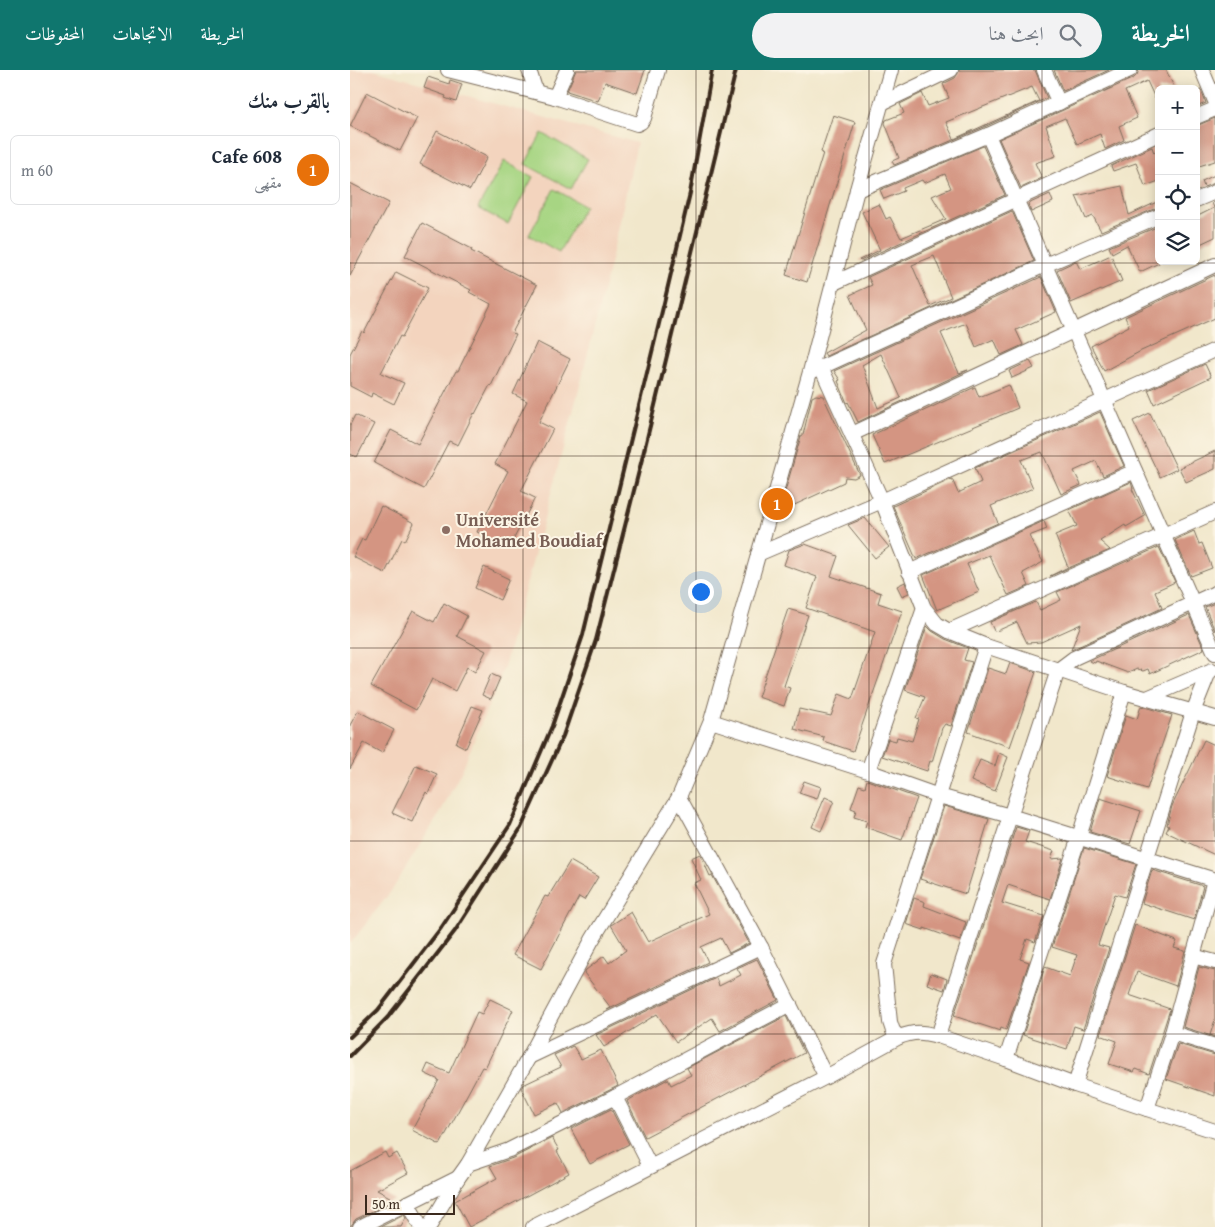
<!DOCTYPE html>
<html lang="ar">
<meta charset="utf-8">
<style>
:root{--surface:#fff;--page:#f2f2f3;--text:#1f2937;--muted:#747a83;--line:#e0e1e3;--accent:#0f766e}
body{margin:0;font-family:"Gentium Book Plus",Amiri,serif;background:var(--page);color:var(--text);direction:rtl}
.controls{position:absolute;right:15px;top:15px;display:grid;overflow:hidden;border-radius:8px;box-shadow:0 2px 12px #0003}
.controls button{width:45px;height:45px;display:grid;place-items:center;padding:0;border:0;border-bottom:1px solid var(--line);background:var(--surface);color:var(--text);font:25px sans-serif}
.scale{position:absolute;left:15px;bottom:12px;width:90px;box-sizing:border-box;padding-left:5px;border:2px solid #3b2a1e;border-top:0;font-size:14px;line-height:18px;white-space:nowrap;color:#3b2a1e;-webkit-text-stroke:4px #fcf5e5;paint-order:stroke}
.you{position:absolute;left:350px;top:521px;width:18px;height:18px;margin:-12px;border:4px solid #fff;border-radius:50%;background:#1a73e8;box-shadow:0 0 0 8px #1a73e833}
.badge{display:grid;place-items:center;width:32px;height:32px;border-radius:50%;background:var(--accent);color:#fff;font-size:16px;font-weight:700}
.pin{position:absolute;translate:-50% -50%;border:2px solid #fff;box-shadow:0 1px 5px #0006}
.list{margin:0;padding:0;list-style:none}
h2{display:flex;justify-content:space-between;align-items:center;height:65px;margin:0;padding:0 20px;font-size:21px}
h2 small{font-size:16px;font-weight:400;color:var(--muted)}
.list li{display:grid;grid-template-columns:32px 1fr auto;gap:15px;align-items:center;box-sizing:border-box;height:70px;margin:0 10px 10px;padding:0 10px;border:1px solid var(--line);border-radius:8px}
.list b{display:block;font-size:19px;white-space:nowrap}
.list p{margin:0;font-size:16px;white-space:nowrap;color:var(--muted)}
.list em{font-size:16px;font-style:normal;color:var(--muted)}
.icon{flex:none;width:28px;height:28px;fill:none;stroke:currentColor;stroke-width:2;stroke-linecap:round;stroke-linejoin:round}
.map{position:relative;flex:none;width:865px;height:1157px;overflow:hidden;direction:ltr}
header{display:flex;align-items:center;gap:30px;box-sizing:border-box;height:70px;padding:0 25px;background:var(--accent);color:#fff}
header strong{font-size:24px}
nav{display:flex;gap:28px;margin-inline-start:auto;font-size:18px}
.search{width:350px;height:45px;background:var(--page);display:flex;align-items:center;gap:12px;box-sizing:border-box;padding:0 18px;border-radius:28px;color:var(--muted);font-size:19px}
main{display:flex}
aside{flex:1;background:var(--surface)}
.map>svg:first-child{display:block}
.built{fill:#f3d4be}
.green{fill:#a7d583;stroke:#718050}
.building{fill:#d49582;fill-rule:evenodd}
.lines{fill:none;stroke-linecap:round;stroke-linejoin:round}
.minor-casing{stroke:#7b6c5b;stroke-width:16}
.minor{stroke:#fff;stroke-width:14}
.rail{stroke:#3b2a1e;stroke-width:4}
.grid{fill:none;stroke:#3b2a1e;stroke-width:1;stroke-opacity:0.55}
.education-dot{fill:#8d6e63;stroke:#fcf5e5;stroke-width:2}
.labels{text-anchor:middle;stroke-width:4;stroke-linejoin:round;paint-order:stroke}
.education-label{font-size:18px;font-weight:bold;fill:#785e54;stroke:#fcf5e5;text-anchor:start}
</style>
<header>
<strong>الخريطة</strong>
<div class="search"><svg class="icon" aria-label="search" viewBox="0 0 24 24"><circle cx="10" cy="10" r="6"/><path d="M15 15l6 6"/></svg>ابحث هنا</div>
<nav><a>الخريطة</a><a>الاتجاهات</a><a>المحفوظات</a></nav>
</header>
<main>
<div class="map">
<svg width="865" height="1157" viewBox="0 0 865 1157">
<rect width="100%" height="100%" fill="#fcf5e5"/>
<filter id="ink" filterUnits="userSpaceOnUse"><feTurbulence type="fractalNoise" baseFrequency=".02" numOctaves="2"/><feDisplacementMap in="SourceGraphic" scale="10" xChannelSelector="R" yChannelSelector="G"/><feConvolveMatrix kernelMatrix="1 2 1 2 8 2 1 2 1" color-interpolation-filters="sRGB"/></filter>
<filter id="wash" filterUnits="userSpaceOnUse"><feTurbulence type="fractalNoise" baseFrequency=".0096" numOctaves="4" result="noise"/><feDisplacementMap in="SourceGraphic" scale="20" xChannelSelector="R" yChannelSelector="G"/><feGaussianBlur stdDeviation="1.12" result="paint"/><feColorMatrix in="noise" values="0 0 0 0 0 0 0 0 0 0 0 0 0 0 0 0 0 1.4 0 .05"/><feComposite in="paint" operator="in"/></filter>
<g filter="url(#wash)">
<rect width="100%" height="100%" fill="#f1e7cb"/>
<polygon class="built" points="0,0 23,0 287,73 261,190 228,323 154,597 112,700 90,743 42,820 0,874"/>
<g class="green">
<polygon points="192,63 238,89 221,119 175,94"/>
<polygon points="154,91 183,107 158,154 128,138"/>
<polygon points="204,119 235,136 209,182 179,165"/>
</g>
<g id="blocks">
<g class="building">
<polygon points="226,0 295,0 287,23 255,12 248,31 217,21"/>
<path d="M610,0H685L697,28L634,57L544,95L542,91L549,88L535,53L536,50L554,43L550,34L572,23L578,36L599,28L593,14L605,8ZM682,17L689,31L604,69L596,52Z"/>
<polygon points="704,0 759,0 713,21"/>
<polygon points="789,0 816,0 825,19 809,19 809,37 797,11 775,21 787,48 769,56 774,70 755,79 750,64 727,74 715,48 696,56 706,86 685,93 692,108 671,118 649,69 784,8 787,5"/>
<polygon points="78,7 99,14 100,10 112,14 106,32 95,28 96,26 74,18"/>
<polygon points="851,20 856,33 846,37 846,21"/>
<polygon points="17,22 67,48 50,81 0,56"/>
<polygon points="483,45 505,52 457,212 436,205 473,83 471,82"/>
<polygon points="865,48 865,91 846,97 846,56"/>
<polygon points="87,61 137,87 120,120 70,94"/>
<polygon points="633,76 655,125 510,191 509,190 530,180 512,142 529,134 536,149 540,147 551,168 596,149 582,126 601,118 595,104 574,113 572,110 553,118 554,121 534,129 530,120"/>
<polygon points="802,77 804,83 809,79 809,111 795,116 786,93 763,101 761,96"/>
<polygon points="865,105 865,113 854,117 852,111"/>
<polygon points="0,113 39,133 0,206"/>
<polygon points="772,116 779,145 809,131 809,137 751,161 743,146 736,149 726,126"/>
<polygon points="700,124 703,132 681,142 678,134"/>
<polygon points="865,132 865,167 846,176 846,147 864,138 862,133"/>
<path d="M662,141L684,191L476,286L474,283L516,260L500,225L522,215L518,207ZM584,186L601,227L580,236L562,195Z"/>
<polygon points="72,153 122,179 121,181 187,215 162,263 166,264 141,316 140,315 125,344 124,343 108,375 99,371 74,419 24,393 41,360 68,374 106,301 108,301 141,234 119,222 121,220 55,186"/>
<polygon points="809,156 809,193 790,202 777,175 762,183 759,177"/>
<polygon points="761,185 772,211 721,233 707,200 726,191 730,199"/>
<polygon points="46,202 78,218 52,267 50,266 31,303 54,313 44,334 22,323 21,327 0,316 0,284 12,261 14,263"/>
<polygon points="865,205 865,248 791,281 754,301 741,276 779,256 775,247"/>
<path d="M691,207L706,242L666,260L673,275L651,285L644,269L626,277L616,253L591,263L609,303L618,300L508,352L498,332L497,333L488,311L490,310L484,301ZM531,284L551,328L528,338L512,295Z"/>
<polygon points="187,272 220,289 189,352 203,359 171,421 185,428 159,478 127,462 158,401 145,394 177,331 163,324"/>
<polygon points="680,291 684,298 662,308 659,301"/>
<polygon points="855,294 861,307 804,334 798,320"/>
<polygon points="659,315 668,338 535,394 522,365 625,317 629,327"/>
<polygon points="466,325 473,326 510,405 504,408 495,407 494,412 438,438 434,429 434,425 451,366 453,365 462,327"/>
<polygon points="750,342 774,396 753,406 746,391 724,401 731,415 711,424 692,382 671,390 683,418 641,436 648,453 566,489 543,436 602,409 608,423 631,412 625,398"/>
<polygon points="800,343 827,399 810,407 783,351"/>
<polygon points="5,345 24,354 7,387 0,384 0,355"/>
<polygon points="865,381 865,399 836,412 829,398"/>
<polygon points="781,412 783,419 782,419 795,446 776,457 775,455 750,471 760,480 700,506 718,497 705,465 727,456 719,440"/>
<polygon points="31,436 64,453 55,471 52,469 35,503 3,487 12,469 15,470"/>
<polygon points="515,448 539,477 525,488 498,455"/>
<polygon points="694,451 697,459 679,466 693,492 673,503 679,516 658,525 639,485 617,494 629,522 587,540 573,505"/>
<polygon points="844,461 849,474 852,473 862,498 841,506 825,470"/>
<polygon points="455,474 488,486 481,506 531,523 528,533 552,541 503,681 473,671 474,667 444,659 449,639 481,646 489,624 502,629 525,562 456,538 467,507 434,495 439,480"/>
<polygon points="809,477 825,512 805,521 812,538 721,580 731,554 691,572 677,573 667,552 649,560 644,561 640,552 686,532 690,540 711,530 707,522"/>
<polygon points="134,497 159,509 150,530 125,518"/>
<polygon points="555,512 559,523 552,526 547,516"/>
<polygon points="94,533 117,546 107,566 136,581 125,602 117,597 105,621 82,609 66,640 21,616 63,541 84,552"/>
<polygon points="865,533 865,561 855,537"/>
<polygon points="438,539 458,545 434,616 440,618 434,636 408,627"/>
<polygon points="839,545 854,579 800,604 798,599 793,601 787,599 778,603 746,591 745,593 739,591"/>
<polygon points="577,556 582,561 595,569 618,578 614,590 622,592 601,656 595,654 592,658 582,692 580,691 577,701 532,686 538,669 546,671 547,667 562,671 569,649 566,648 575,627 555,620"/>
<polygon points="660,593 686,602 660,677 618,662 638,598 656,604"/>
<polygon points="141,604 150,608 141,629 132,625"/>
<polygon points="122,636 133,640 116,678 106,673"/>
<polygon points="791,636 822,645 797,719 757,706 776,645 787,649"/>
<polygon points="8,641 44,660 32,683 14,673 0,699 0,655"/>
<polygon points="854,670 865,675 865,785 816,762 819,756 817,755 822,736"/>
<polygon points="649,683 658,687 645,721 621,711 630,690 645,696"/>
<polygon points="66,695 87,704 78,724 76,722 62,752 42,743"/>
<polygon points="517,710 567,728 552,770 515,757 517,751 504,747 506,740 501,738 509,715 515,717"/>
<polygon points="454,711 471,717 467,729 449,723"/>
<polygon points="475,727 484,731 471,761 462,757"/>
<polygon points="750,728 791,741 780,774 740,762"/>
<polygon points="594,736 639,749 616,824 570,809"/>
<polygon points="666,757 679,761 675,772 704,781 701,789 713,788 700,829 658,815 652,833 694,846 685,872 677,869 670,889 679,892 656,960 651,958 650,961 604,946"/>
<polygon points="734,778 786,794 775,827 765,824 748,875 759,878 733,959 724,956 717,979 673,965 695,897 720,906 727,885 702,877"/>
<polygon points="350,784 360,806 362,805 399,873 379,883 371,868 351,877 358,892 257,940 261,938 234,903 236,900 254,886 259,893 276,880 261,855 281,842 298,872 359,844 344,813 351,810 341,788"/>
<polygon points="220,791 248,807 234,830 229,827 191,899 163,885 195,826 198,827"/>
<polygon points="802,800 853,816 844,850 792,833"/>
<polygon points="564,828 575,832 574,836 616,852 610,871 574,858 574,860 556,854"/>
<polygon points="785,855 827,871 824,878 835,881 826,916 787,902 779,925 820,939 799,1004 786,999 784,1002 759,994 767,971 750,965"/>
<polygon points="407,889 428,930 370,961 362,948 326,972 307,944 254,977 246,965 366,908 369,916 391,905 387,898"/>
<polygon points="849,897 865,901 865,950 860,965 865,967 833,957"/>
<polygon points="581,903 597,909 594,920 577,914"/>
<polygon points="140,929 163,940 135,998 132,997 90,1075 62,1060 89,1010 74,1003 78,994 99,1003 127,942 132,944"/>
<polygon points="436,946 454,983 295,1067 277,1031 318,1009 321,1015 341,1005 337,998"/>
<polygon points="828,974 865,985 865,1026 816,1009"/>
<polygon points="223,976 231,989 251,980 268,1016 213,1043 208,1033 184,1044 171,1018 173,1015 211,997 204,985"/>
<polygon points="261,1039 279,1074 240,1094 221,1059"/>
<polygon points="202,1068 209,1080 207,1081 219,1103 119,1157 105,1131 147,1108 140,1096 163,1088"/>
<polygon points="35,1082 38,1088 47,1083 58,1103 27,1120 45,1130 6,1149 0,1157 0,1101"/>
<polygon points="54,1145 56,1148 51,1157 30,1157"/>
</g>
</g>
</g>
<g filter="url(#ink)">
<use href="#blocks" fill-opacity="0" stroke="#7b6c5b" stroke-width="1"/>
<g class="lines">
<g class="minor-casing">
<g id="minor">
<polyline points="98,0 205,27 287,54 291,52 294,48 308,0"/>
<polyline points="179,0 186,22"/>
<polyline points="694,0 709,33"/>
<polyline points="852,0 865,31"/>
<polyline points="205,27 217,0"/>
<polyline points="532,33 601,0"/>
<polyline points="846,47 865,39"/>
<polyline points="638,65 865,583"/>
<polyline points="507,120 638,65 780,0"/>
<polyline points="846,130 865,122"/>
<polyline points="484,213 809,64"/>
<polyline points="471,297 532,431 574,538 587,554 599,561 636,576 774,622 865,648"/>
<polyline points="463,301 695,195 809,146"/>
<polyline points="502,364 865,195"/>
<polyline points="408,484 532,431 865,280"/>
<polyline points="559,502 785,401"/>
<polyline points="599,561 865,442"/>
<polyline points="797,628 862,600"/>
<polyline points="361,651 518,701 589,726 660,746 865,810"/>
<polyline points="518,701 574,538"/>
<polyline points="864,810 822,963 865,976"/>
<polyline points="843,886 865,892"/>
<polyline points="822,963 797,1039 865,1061"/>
<path d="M588,966C572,962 565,961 549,967L543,961L540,952L534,894L636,576"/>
<polyline points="179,987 411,877"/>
<polyline points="656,989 588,966 708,600 724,588 865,523"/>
<polyline points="476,1007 549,967"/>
<polyline points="725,1015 656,989 729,767 774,622"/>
<polyline points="265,1027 300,1096"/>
<polyline points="797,1039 725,1015 843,642 859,602"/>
<polyline points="118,1094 159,1080 265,1027 440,934"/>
<polyline points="57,1133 71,1157"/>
<polyline points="10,1157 108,1108"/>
<polyline points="79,1157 108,1108 118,1094 179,987 242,870 329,727 361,651 460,302 508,116 541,0"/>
<polyline points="183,1157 476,1007 411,877 329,727"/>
</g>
</g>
<use href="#minor" class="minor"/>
<g class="rail">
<polyline points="0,967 28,940 91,858 160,755 202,656 233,565 314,233 340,123 362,0"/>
<polyline points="0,986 38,947 105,861 171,758 213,666 246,570 292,389 386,0"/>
</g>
</g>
</g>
<path class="grid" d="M173,0V1157M346,0V1157M519,0V1157M692,0V1157M0,193H865M0,386H865M0,578H865M0,771H865M0,964H865"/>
<circle class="education-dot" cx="96" cy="460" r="5"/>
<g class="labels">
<g class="education-label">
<text x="106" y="456">Université<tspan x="106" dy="21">Mohamed Boudiaf</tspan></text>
</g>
</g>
</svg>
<div class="controls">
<button>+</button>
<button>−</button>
<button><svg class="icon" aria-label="locate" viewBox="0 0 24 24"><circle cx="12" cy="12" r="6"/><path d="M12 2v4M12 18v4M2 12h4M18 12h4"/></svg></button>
<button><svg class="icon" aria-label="layers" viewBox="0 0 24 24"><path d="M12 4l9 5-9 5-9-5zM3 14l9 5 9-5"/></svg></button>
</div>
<div class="scale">50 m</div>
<div class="you"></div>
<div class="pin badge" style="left:427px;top:434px;background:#e8710a">1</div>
</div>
<aside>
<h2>بالقرب منك<small></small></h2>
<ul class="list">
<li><span class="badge" style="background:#e8710a">1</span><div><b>Cafe 608</b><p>مقهى</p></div><em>60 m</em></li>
</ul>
</aside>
</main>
